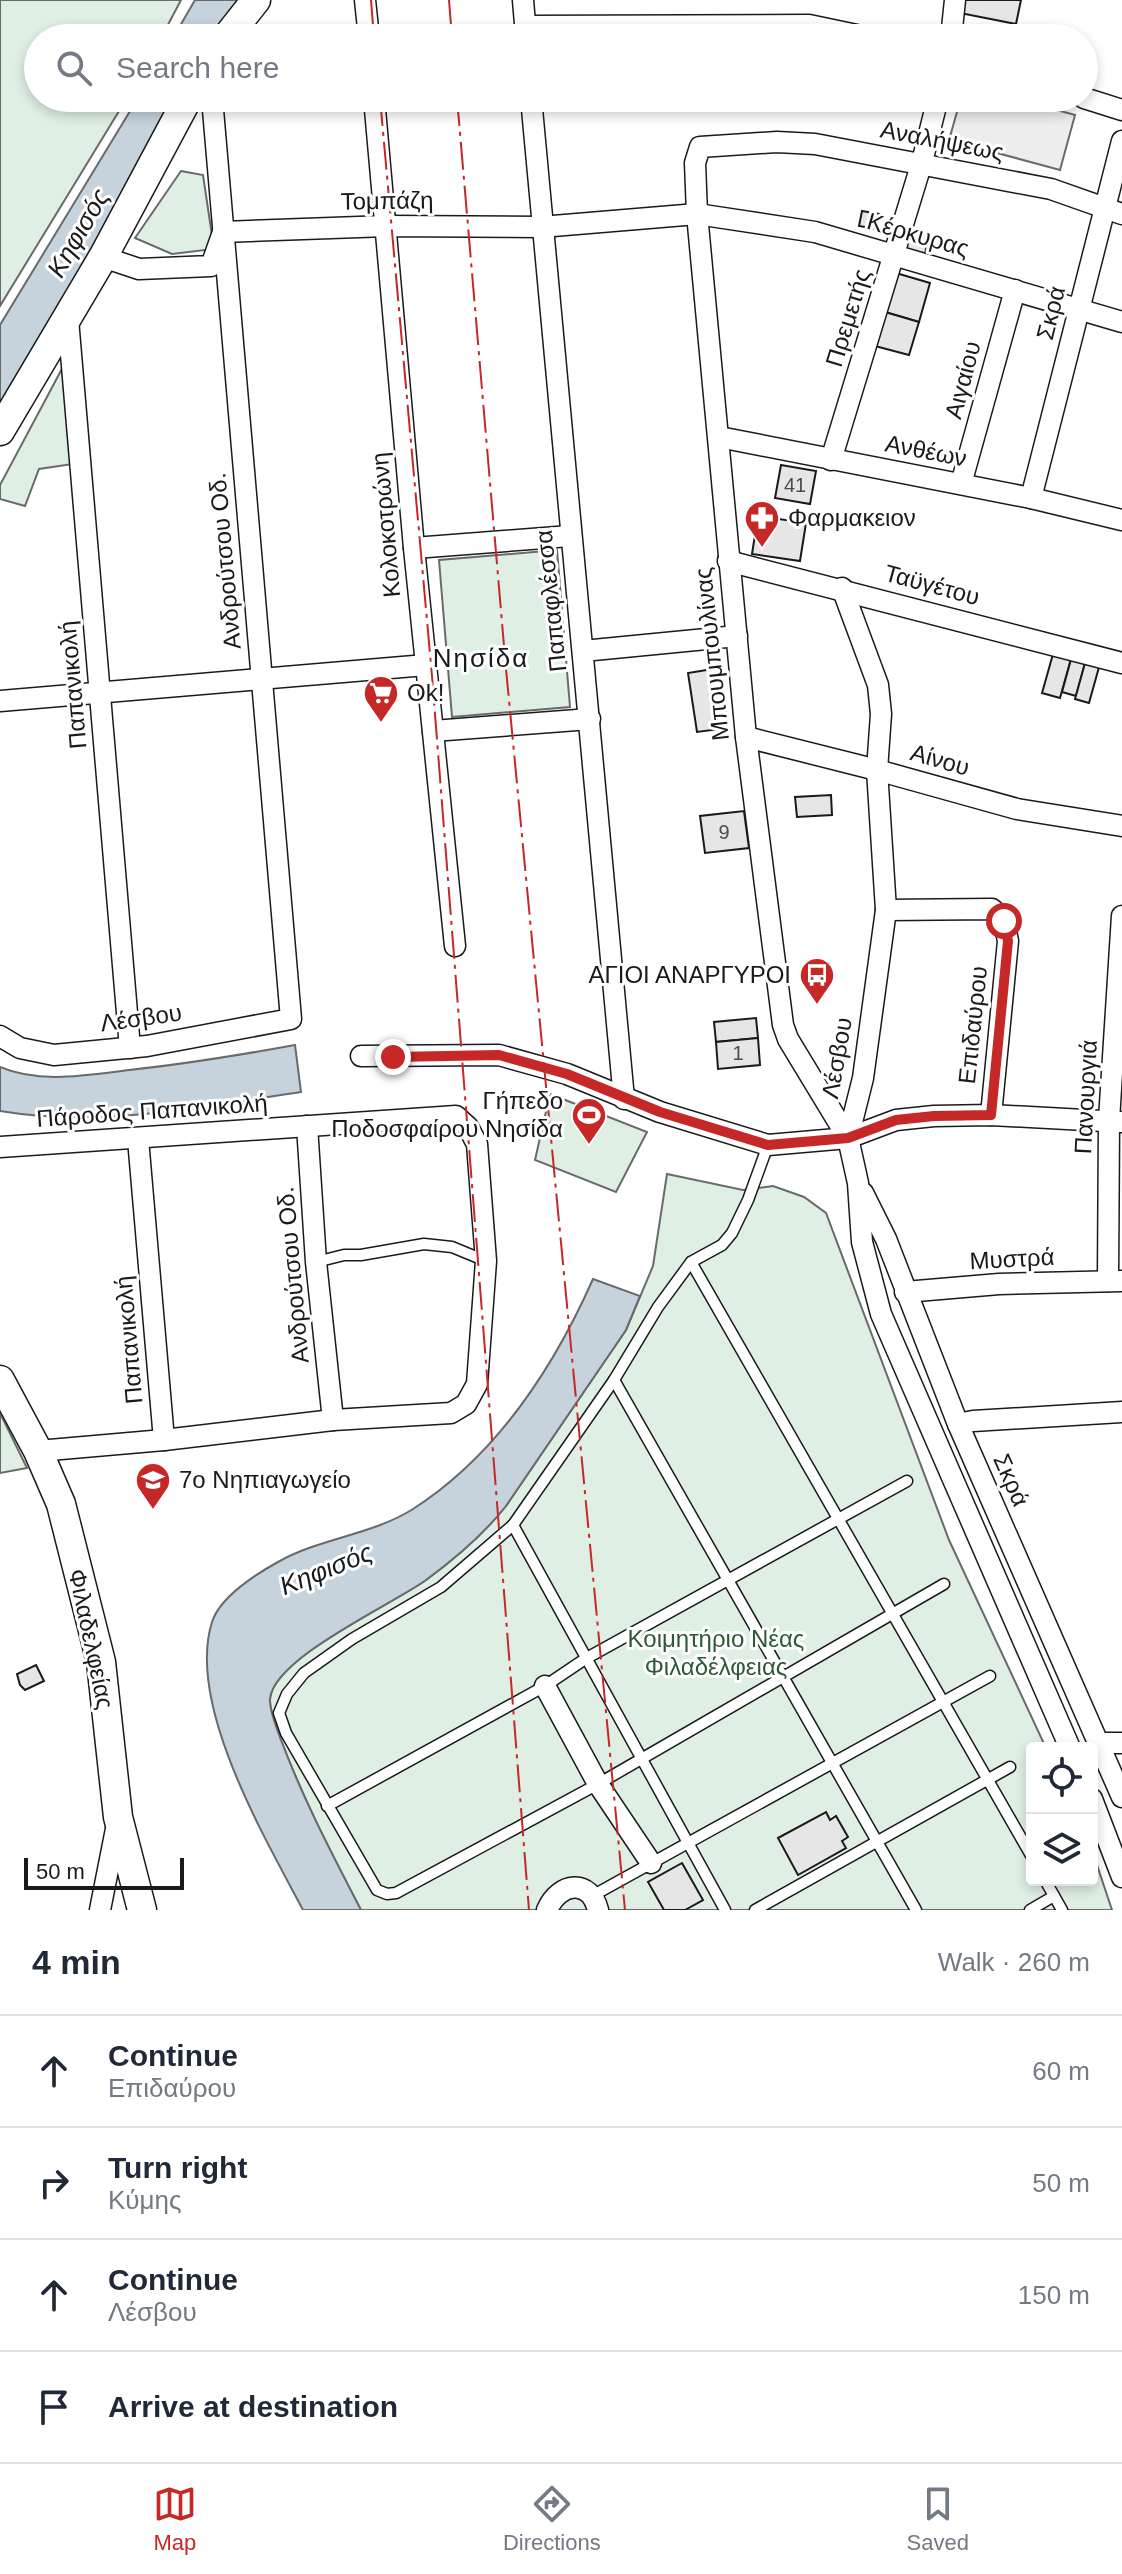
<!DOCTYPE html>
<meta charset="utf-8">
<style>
:root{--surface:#fff;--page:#f2f2f3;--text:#1f2937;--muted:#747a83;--line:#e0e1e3;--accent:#c62828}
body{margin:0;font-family:Helvetica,sans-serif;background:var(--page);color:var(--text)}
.controls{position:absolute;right:24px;bottom:24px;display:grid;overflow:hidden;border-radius:8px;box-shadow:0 4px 12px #0003}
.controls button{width:72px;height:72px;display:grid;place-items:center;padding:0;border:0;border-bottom:2px solid var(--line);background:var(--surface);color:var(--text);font:40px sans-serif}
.scale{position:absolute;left:24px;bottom:20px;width:160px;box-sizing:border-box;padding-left:8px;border:4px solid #1a1a1a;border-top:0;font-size:22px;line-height:28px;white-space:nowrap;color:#1a1a1a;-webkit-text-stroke:6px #fff;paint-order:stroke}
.stop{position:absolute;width:24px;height:24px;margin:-18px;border:6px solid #c62828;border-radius:50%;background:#fff}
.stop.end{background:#c62828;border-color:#fff;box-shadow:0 2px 8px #0008}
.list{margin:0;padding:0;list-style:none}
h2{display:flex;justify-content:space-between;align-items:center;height:104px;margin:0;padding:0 32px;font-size:34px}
h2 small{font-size:26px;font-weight:400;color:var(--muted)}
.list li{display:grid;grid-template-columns:52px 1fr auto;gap:24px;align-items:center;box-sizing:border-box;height:112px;padding:0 32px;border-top:2px solid var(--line)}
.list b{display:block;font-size:30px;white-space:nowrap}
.list p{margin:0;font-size:26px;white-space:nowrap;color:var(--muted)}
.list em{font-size:26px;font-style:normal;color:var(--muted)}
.icon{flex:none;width:44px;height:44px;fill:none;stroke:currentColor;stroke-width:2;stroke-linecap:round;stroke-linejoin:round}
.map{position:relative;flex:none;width:1122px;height:1910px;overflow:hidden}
.search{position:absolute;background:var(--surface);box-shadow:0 4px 12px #0003;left:24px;right:24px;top:24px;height:88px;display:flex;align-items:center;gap:20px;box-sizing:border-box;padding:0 28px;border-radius:44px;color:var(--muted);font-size:30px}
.sheet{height:552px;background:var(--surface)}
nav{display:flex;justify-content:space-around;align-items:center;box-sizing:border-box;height:112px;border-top:2px solid var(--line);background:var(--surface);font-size:22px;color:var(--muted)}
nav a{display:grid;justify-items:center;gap:4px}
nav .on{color:var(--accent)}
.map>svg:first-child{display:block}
.green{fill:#e0efe3;stroke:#6a6a6a;stroke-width:2}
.parking{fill:#ededed;stroke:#6a6a6a;stroke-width:2}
.water{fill:#c6d2dc;stroke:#6a6a6a;stroke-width:2}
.building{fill:#e6e6e6;stroke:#1a1a1a;stroke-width:2}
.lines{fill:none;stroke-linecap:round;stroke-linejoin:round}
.lane-casing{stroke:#1a1a1a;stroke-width:13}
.street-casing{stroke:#1a1a1a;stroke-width:23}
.secondary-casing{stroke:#1a1a1a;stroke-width:31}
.lane{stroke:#fff;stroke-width:10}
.street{stroke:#fff;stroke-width:20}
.secondary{stroke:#fff;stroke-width:28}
.power{stroke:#c62828;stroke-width:2;stroke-dasharray:28 6 4 6;stroke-linecap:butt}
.route{stroke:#c62828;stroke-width:10}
.labels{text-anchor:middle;stroke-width:6;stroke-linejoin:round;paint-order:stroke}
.number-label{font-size:20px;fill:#4d4d4d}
.street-label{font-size:24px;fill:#1a1a1a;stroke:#fff}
.poi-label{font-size:24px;fill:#1a1a1a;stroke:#fff;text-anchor:start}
.park-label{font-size:24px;fill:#2b5a34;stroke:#fff}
.water-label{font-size:26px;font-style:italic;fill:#1a1a1a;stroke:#fff}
.neighbourhood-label{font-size:26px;letter-spacing:2px;fill:#1a1a1a;stroke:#fff}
</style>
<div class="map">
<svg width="1122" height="1910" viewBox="0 0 1122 1910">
<rect width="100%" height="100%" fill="#fff"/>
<g class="green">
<polygon points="0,0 181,0 161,38 38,38 38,98 127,98 0,306"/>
<polygon points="181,171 203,175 214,249 172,254 135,238"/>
<polygon points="64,365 73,464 39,469 25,506 0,499 0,485"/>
<polygon points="557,550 570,707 452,717 439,560"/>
<polygon points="550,1094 647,1132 616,1192 535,1160"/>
<path d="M667,1174L743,1190L773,1186L804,1197L826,1213L949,1540L1046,1748H1032V1880H1092V1850L1112,1910H361C332,1854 303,1799 281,1740C277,1728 269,1711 270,1699C273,1658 393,1604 426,1580C456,1558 483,1535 506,1506L626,1330L653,1266Z"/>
<polygon points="0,1413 27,1468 0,1473"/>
</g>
<polygon class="parking" points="961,98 1013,98 1075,115 1060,170 949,140"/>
<g class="water">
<polygon points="195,0 240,0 219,38 173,38"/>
<polygon points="138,98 184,98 0,410 0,325"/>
<path d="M295,1045L301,1092C201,1107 101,1128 0,1111V1067C39,1084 88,1075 129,1070C185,1064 240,1055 295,1045Z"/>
<path d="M593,1279L640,1296L626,1330L506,1506C483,1535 456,1558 426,1580C393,1604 273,1658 270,1699C269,1711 277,1728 281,1740C303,1799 332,1854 361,1910H303C265,1838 186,1704 212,1622C220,1597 256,1574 278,1562C320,1538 372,1535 413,1509C497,1455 553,1369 593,1279Z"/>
</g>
<g class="building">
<polygon points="963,0 1021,0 1016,24 960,13"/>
<polygon points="862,211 880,214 877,229 859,226"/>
<polygon points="909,236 928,241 923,262 904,257"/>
<polygon points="896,273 930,283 919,322 885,312"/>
<polygon points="885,312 919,322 909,355 875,346"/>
<polygon points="781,465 816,471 810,504 775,498"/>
<polygon points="758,516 806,523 800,561 752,554"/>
<polygon points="1055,647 1073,652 1060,698 1042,693"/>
<polygon points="1073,652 1087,656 1076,696 1062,692"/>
<polygon points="1087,656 1101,660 1089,703 1075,699"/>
<polygon points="719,668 728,728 697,732 688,673"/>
<polygon points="831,795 832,815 797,817 795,797"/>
<polygon points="744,811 749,848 705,853 700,816"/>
<polygon points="756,1018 758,1038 716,1042 714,1022"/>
<polygon points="758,1038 760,1065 718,1069 716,1042"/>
<polygon points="36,1665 44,1681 25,1690 20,1685 17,1674"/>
<polygon points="826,1812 830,1820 836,1816 848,1837 842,1841 846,1848 798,1875 778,1838"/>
<polygon points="682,1863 703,1900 685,1910 664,1910 648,1882"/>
</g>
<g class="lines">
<g class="lane-casing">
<g id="lane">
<polyline points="768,1145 748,1200 732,1233 722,1245 691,1262 658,1307 614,1380 513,1525 441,1587 352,1639 304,1673 287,1694 279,1713 286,1733 377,1890 387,1894 396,1893 598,1784 944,1584"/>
<polyline points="316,1262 344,1255 361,1255 424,1244 452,1247 486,1261"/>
<polyline points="691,1262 1032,1857"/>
<polyline points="614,1380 916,1910"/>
<polyline points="513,1525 725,1910"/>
<polyline points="327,1806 545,1686 585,1659 907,1481"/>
<polyline points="1045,1880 1062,1910"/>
<polyline points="592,1896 990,1676"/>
<polyline points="755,1910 1010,1767"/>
<polyline points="1030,1910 1054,1896"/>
</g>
</g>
<g class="street-casing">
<g id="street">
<polyline points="365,0 369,38"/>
<polyline points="523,0 526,36"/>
<polyline points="525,26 809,25 871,38"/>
<polyline points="951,38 955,0"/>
<polyline points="374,98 414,548 455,946"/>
<polyline points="531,98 624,1099"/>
<polyline points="1084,98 1122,110"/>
<polyline points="103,257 139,269 211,266 223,232 387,226 541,227 697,214 815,232 1122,322"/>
<polyline points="68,319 130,1048"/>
<polyline points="719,437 1031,498 1122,520"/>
<polyline points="831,460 922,162 938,98"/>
<polyline points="961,484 1015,290"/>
<polyline points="1031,498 1122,141"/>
<polyline points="414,548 570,536"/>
<polyline points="728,561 1122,663"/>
<polyline points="842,588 878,685 881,714 877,770 886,910 863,1078 848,1138"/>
<polyline points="583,651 737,636"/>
<polyline points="0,701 426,665"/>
<polyline points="433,731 590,719"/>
<polyline points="746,737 877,770 1017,809 1122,826"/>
<polyline points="886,910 992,909 1004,921 1008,941 991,1115"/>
<polyline points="0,1036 20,1048 54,1055 147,1046 291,1019 212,98"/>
<polyline points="361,1056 499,1055 567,1074 660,1112 768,1145 848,1138 896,1120 934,1116 991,1115 1122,1122"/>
<polyline points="307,1126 316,1262 333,1420"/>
<polyline points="138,1139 164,1440"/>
<polyline points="0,1147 456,1116 468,1127 477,1144 486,1261 477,1384 466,1404 451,1413 333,1420 164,1440 38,1451"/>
<polyline points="863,1193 886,1239 958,1424 1122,1797"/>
<polyline points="1108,1281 1109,1120 1122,916"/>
<polyline points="905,1292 999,1284 1122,1281"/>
<polyline points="958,1424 973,1421 1122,1412"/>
<polyline points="545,1686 598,1784 651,1863"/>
<polyline points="1098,1743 1122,1743"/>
<polyline points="1070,1748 881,1314 862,1242 858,1183 848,1138 788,1039 783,1025 746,737 697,214 695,163 700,147 777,142 815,144 1051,189 1122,214"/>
<polyline points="1092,1799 1122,1877"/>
<polyline points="100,1910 117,1824"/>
<path d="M547,1910C559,1882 590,1878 598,1910"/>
</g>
</g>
<g class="secondary-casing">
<g id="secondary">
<polyline points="226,38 256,0"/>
<polyline points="0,431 103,257 188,98"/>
<polyline points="0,1380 38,1451 61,1504 101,1662 118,1817 142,1910"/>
</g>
</g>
<use href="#lane" class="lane"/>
<use href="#street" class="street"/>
<use href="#secondary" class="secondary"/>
<g class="power">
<polyline points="371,0 374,38"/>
<polyline points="449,0 452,38"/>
<polyline points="380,98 432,676 529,1910"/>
<polyline points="457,98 506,669 625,1910"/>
</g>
</g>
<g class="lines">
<polyline class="route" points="393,1057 499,1055 567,1074 660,1112 768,1145 848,1138 896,1120 934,1116 991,1115 1008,941 1004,921"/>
</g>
<defs>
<g id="pharmacy-pin" transform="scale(1.8)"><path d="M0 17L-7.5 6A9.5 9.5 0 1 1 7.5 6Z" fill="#c62828" stroke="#fff"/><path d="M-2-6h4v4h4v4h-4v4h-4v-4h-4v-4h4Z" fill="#fff"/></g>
<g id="supermarket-pin" transform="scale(1.8)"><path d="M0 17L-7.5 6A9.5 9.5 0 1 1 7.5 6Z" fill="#c62828" stroke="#fff"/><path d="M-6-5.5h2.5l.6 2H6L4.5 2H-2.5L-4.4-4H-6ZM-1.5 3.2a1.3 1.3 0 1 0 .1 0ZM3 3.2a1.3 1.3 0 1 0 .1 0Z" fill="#fff"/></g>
<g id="bus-pin" transform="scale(1.8)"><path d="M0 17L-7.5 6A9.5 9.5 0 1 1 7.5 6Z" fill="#c62828" stroke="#fff"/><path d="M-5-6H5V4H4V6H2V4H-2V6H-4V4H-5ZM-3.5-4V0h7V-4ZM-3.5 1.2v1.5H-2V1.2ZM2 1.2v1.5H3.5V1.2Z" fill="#fff"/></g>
<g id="stadium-pin" transform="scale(1.8)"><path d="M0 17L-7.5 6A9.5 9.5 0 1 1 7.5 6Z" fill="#c62828" stroke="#fff"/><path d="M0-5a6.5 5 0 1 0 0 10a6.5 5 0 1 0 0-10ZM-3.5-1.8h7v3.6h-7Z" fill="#fff"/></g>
<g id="school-pin" transform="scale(1.8)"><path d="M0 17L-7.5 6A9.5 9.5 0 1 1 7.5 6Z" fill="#c62828" stroke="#fff"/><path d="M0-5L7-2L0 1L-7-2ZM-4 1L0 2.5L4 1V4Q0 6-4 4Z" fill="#fff"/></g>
</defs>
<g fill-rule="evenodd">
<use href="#pharmacy-pin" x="762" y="518"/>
<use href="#supermarket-pin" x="381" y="693"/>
<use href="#bus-pin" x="817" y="975"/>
<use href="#stadium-pin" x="589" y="1115"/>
<use href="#school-pin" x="153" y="1480"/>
</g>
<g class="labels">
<g class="number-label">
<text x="795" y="492">41</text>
<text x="724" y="839">9</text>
<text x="738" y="1060">1</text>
</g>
<g class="street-label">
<text transform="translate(942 141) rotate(11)" y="8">Αναλήψεως</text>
<text transform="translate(387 201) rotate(-1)" y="8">Τομπάζη</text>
<text transform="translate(918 235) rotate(16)" y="8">Κέρκυρας</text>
<text transform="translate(1051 313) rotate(-76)" y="8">Σκρά</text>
<text transform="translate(848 318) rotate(-73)" y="8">Πρεμετής</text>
<text transform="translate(963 380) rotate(-75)" y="8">Αιγαίου</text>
<text transform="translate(926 451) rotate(11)" y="8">Ανθέων</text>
<text transform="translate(386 525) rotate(-95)" y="8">Κολοκοτρώνη</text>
<text transform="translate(225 561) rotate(-95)" y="8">Ανδρούτσου Οδ.</text>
<text transform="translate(932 585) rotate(15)" y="8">Ταϋγέτου</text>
<text transform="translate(551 601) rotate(-96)" y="8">Παπαφλέσσα</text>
<text transform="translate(712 654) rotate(-96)" y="8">Μπουμπουλίνας</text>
<text transform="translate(73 685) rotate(-95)" y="8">Παπανικολή</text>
<text transform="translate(940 760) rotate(16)" y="8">Αίνου</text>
<text transform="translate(141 1018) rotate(-8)" y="8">Λέσβου</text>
<text transform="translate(973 1025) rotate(-84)" y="8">Επιδαύρου</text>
<text transform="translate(837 1058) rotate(-80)" y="8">Λέσβου</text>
<text transform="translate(1086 1097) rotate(-87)" y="8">Πανουργιά</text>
<text transform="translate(152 1111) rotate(-4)" y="8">Πάροδος Παπανικολή</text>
<text transform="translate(1012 1259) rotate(-3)" y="8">Μυστρά</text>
<text transform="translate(293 1275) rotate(-95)" y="8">Ανδρούτσου Οδ.</text>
<text transform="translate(129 1340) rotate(-95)" y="8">Παπανικολή</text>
<text transform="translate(1011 1480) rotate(66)" y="8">Σκρά</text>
<text transform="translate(91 1639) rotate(78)" y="8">Φιλαδελφείας</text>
</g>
<g class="poi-label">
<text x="788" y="526">Φαρμακειον</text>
<text x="407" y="701">Ok!</text>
<text x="791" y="983" text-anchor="end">ΑΓΙΟΙ ΑΝΑΡΓΥΡΟΙ</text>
<text x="563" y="1109" text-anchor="end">Γήπεδο<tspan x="563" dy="28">Ποδοσφαίρου Νησίδα</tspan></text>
<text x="179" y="1488">7ο Νηπιαγωγείο</text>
</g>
<g class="park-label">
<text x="716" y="1647">Κοιμητήριο Νέας<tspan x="716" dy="28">Φιλαδέλφειας</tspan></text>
</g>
<g class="water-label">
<text transform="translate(78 233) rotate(-60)" y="9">Κηφισός</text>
<text transform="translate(326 1569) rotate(-22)" y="9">Κηφισός</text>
</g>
<g class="neighbourhood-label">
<text x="481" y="667">Νησίδα</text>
</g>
</g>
</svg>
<div class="controls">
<button><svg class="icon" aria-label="locate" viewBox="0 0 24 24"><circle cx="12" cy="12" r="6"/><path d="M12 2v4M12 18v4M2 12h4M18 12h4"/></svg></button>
<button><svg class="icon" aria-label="layers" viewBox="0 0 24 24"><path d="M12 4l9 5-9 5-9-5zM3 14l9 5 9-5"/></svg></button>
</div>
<div class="scale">50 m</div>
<div class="stop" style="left:1004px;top:921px"></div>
<div class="stop end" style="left:393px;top:1057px"></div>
<div class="search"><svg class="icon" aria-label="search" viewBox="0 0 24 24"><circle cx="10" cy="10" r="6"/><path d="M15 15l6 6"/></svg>Search here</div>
</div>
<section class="sheet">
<h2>4 min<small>Walk · 260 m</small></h2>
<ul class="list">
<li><svg class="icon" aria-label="ahead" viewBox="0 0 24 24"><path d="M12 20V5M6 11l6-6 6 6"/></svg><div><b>Continue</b><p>Επιδαύρου</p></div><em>60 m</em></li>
<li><svg class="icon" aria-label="right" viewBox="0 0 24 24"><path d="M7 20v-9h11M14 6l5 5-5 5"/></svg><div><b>Turn right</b><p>Κύμης</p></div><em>50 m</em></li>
<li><svg class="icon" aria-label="ahead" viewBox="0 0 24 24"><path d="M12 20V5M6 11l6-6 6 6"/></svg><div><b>Continue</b><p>Λέσβου</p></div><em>150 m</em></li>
<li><svg class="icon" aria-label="arrive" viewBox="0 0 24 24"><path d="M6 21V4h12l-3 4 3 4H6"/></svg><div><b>Arrive at destination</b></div></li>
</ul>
</section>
<nav>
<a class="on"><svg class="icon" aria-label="map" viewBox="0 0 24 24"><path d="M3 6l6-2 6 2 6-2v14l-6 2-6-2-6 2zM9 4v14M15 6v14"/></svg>Map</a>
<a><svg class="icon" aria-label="directions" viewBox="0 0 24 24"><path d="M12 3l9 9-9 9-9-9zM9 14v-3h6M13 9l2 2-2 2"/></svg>Directions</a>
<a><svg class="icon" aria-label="saved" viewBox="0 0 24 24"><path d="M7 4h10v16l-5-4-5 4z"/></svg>Saved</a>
</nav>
